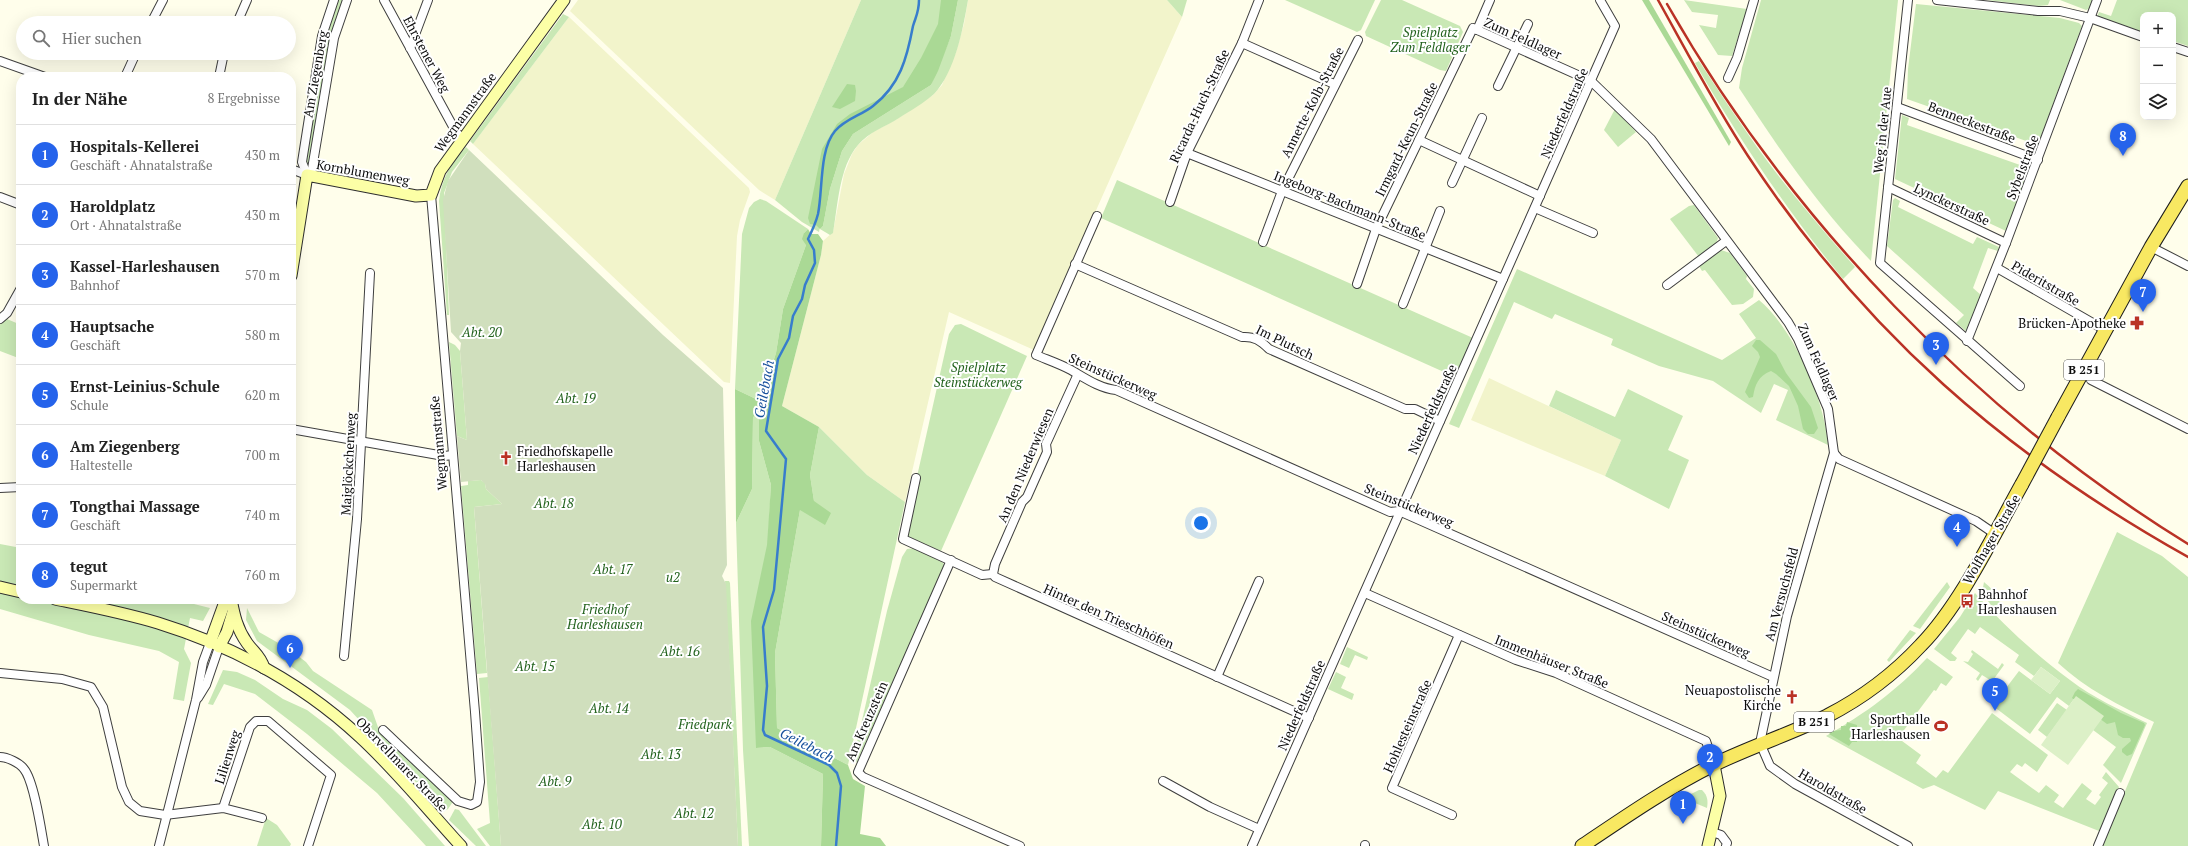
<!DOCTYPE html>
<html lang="de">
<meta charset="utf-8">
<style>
:root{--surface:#fff;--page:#f6f6f6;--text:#222;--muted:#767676;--line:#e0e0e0;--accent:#2563eb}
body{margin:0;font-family:"PT Serif",serif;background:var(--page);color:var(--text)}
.controls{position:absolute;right:12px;top:12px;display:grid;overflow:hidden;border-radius:8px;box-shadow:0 4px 16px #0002}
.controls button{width:36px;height:36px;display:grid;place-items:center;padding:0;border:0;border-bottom:1px solid var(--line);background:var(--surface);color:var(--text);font:20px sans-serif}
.you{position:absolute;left:1201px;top:523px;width:14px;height:14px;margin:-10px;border:3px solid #fff;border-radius:50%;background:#1a73e8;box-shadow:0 0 0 6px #1a73e833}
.badge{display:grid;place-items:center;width:26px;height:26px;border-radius:50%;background:var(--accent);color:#fff;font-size:13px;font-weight:700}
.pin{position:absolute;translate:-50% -33px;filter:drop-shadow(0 1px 2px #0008)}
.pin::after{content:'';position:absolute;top:21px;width:14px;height:12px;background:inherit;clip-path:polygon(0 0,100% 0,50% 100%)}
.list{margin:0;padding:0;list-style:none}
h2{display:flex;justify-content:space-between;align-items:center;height:52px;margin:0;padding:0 16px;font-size:17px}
h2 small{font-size:13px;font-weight:400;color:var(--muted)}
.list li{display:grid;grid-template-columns:26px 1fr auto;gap:12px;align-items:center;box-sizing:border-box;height:60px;padding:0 16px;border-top:1px solid var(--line)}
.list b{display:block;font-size:15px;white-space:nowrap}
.list p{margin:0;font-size:13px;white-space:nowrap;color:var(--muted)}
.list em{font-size:13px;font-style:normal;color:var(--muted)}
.icon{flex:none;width:22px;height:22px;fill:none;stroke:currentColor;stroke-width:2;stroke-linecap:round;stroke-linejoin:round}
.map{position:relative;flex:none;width:2188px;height:846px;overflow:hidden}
.search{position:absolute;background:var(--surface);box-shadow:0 4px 16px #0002;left:16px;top:16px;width:280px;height:44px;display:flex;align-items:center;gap:10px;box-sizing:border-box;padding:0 14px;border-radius:22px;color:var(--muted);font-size:15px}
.panel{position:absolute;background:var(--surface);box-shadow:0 4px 16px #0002;left:16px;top:72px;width:280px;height:532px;border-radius:16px}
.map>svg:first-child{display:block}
.farmland{fill:#f2f4cb}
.green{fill:#c9e8b5}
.forest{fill:#aad995}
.cemetery{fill:#d0dfbd}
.pitch{fill:#dcf0c7}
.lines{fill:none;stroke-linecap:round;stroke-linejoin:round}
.stream{stroke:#377dcc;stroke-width:2.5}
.street-casing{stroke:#3f3f3f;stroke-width:10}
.secondary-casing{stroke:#2e2e2e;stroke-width:13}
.primary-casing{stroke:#1d1d1d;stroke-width:15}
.street{stroke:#fff;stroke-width:8}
.secondary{stroke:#fcffa6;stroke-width:11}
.primary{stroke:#f8e862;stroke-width:13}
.rail{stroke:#ba3225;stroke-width:2.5}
.primary-bridge-casing{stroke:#1d1d1d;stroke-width:15;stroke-linecap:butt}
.primary-bridge{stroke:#f8e862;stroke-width:13}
.labels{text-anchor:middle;stroke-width:4;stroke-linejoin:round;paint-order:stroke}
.shield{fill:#fff;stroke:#555;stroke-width:1}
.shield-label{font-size:12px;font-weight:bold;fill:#0c0c0c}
.park-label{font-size:13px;font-style:italic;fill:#22621d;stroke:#fff}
.street-label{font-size:13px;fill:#0c0c0c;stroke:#fff}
.poi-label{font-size:13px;fill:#0c0c0c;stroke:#fff;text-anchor:end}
.water-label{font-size:14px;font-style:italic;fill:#16509c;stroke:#fff}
</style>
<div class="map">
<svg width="2188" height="846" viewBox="0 0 2188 846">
<rect width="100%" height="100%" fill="#fffeeb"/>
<g class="farmland">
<polygon points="578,0 861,0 775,200 759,190 570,11"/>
<polygon points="968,0 1167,0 1182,17 1034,350 949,312 905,502 867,475 819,427 782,406 821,255 823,241 833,232 844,174 852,154 858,145 873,132 897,119 933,95 942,85 956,52 964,24"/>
<polygon points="569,17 749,188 750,192 740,220 737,236 730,383 724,382 473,144"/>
<polygon points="1489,378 1621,440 1605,476 1471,420"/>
</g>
<g class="green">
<polygon points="338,0 343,0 331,37 310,166 306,165 326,37"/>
<polygon points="861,0 953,0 932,63 850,132 834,152 819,232 802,222 775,200"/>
<path d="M958,0H968C963,29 955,72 934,94C924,103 910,111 899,118C885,127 869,132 858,145C839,167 838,205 833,233L830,235L820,229L823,226L830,189L842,151L853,134L931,85L951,36Z"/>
<polygon points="1167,0 1187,0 1182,17"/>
<polygon points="1285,0 1375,0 1361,30 1357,32"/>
<polygon points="1381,0 1402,0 1460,26 1463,32 1446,71 1440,70 1366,36 1365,32"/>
<polygon points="1684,0 1747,9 1732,56 1718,55 1699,25 1716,28 1718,15 1692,12"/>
<path d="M1761,0H1898L1871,261C1820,209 1779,149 1739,88L1742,68Z"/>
<polygon points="1987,0 2050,0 2048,5 2039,6"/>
<polygon points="2060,0 2094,0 2091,8 2086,10"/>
<polygon points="2117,0 2188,0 2188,46 2173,41 2173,15 2143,15 2143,32 2097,17 2099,12 2111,16"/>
<polygon points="1916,4 2060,18 2079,23 2082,26 2034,155 2031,154 2035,144 1907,99 1908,69"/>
<polygon points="563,14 569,17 473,144 470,141"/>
<path d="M1699,61C1718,90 1737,119 1757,147C1787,189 1821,228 1855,267L1843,279C1787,211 1739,139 1695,63Z"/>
<polygon points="1615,109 1636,132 1618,147 1604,130"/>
<polygon points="1902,115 1909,118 1907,125 2020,165 2022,160 2031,162 2006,231 1895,179"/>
<path d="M466,147L469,150L452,172L444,193L449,315H447L439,201C441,181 451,161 466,147Z"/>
<polygon points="1117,180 1473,338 1455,377 1101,218"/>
<polygon points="1895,198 1900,201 1898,207 1973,244 1977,237 1999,247 1998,251 1988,248 1973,288 1982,296 1968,330 1966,331 1956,323 1964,315 1887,246 1893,200"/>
<polygon points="760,199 766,201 808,229 804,233 806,245 783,309 776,353 762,397 756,399 735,389 742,234 749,208 754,202"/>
<polygon points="1694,205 1718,238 1716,244 1699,257 1670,219 1689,206"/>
<polygon points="1721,250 1730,253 1747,276 1746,279 1754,289 1753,297 1743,304 1732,305 1705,270 1702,271 1699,266"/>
<path d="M1517,269L1722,360L1756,338L1739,314L1759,300C1793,328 1825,400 1828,445L1776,420L1788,390L1774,384L1761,413L1713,381L1659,366L1611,345L1613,339L1555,314L1552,319L1514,302L1459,428L1449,424Z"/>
<polygon points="0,316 21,325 21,359 0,351"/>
<polygon points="961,324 1027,356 941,551 908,537 905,530 949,334 955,325"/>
<polygon points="449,342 455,345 460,351 467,440 457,436"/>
<polygon points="1628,389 1683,416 1668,450 1689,460 1669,509 1605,476 1621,440 1549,406 1556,390 1615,417"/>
<polygon points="760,415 759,441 771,485 757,748 770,747 823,774 821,846 749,846 743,750 736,523 752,489 753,417"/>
<polygon points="819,427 867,475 905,502 848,765 777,728 775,653 800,510 814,501 810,475"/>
<polygon points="481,480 485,483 486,489 502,504 474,507 487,673 477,674 461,486 468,485 468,481"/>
<path d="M2117,532L2162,556L2188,577V846H2102L2154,722C2120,706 2086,689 2058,663Z"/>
<polygon points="0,544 21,548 21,599 174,599 210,608 203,621 190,618 184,649 191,663 184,701 173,699 179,662 159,651 89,635 0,609"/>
<polygon points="916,548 938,558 944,564 942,571 857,762 855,761 855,751 887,611 902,557 907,549"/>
<polygon points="725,581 729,581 730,583 742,846 738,846"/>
<polygon points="1947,582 1950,587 1920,629 1913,626"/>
<path d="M1984,582C1994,591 2005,599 1997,613L1982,593Z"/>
<path d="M1975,593C2003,625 2036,655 2070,680C2093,698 2121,710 2147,723L2121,783L2103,765L2116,747L2093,730L2103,716L2076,696L2069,706L2057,697L2030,734L1993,706L1992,696L1994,692L2000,696L2019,671L2050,694L2060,681L2041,667L2034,676L2015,662L2019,655L1980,627L1975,634L1968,629L1951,653L1957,658L1955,661H1950L1934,649L1960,617Z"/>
<polygon points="247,608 259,632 289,649 306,662 313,671 372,710 379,730 454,800 448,809 443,812 350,710 257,641 246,620"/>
<polygon points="1910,630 1916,633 1889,662 1887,660"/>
<polygon points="1347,647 1368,657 1367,660 1355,655 1349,668 1340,664"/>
<polygon points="1972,650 1998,669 2002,663 2004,665 1988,687 1986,686 1990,680 1982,675 1978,681 1976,679 1980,673 1963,661 1968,662 1973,654 1971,652"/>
<path d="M1927,658L1953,677L1946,686L1941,683L1936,691L1934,690L1898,738L1921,755L1916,763L1936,778L1943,770L1948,773L1992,713L2048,755L2037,772L2025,763L2022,767L2017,764L2010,772L2039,793L2046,785L2059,795L2054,802L2063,808L2082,783L2092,791L2086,799L2095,805L2101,797L2099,795L2108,783L2102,778L2106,772L2119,787L2099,831L1998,791L1985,810L1934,785L1923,789L1826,736C1866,713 1896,691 1927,658Z"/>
<polygon points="223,670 237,672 255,680 283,699 307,710 332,729 403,798 445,846 426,846 377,793 307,734 255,694 224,684 213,705 208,704"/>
<polygon points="1336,672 1346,677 1341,688 1354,694 1352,700 1328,689"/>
<polygon points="488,677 501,846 490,846 477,829 490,823 479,678"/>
<polygon points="2057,703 2067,710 2047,737 2038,730"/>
<path d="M1699,790H1702C1708,796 1708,801 1707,808L1683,798Z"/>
<polygon points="455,809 459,810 486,846 476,846 449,820"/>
<polygon points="266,818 277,825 291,844 290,846 257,846"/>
</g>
<g class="forest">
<polygon points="941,0 958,0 951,36 938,71 931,85 853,134 842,151 830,189 823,226 820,229 816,225 810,224 808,218 822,149 837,124 850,114 903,87 921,58 938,24"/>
<polygon points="1642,0 1649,0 1731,142 1729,146"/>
<polygon points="847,84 855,85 856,91 855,101 840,109 832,107"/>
<polygon points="808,229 811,234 818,234 823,241 821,255 782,406 819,427 810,475 814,501 831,513 825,525 800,510 775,653 777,728 848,765 853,779 865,786 860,834 880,838 886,846 821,846 823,774 770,747 756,748 751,621 767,545 771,485 759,441 759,415 753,417 752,489 736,523 735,389 756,399 762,397 776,353 783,309 806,245 802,239 804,233"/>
<path d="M1756,340H1760L1776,354L1786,373L1811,407L1818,428L1814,434H1808L1803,429L1798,406L1789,386L1776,374L1771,371C1758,376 1755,385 1753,397L1749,398L1745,392L1760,357L1758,352L1752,346Z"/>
<polygon points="2078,689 2121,713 2144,723 2145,725 2132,754 2127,756 2122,752 2122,749 2131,741 2130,738 2123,738 2118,735 2115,722 2107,724 2072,698 2075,692"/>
<polygon points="1847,722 1857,725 1857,742 1852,742 1849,746 1829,734 1832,731 1841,730 1841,726 1846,726"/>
</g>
<polygon class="cemetery" points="469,150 663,335 723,388 727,565 722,576 726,584 738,846 501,846 474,507 502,504 486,489 485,484 481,480 461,482 457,436 467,440 460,351 461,343 451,332 443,200 448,181"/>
<g class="pitch">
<polygon points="2041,667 2060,681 2050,694 2031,680"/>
<polygon points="2076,696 2104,716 2068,765 2041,745"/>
</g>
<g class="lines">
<path class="stream" d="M836,846L841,786L837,773L829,765L765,735L763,730L767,686L763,627L774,590L786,459L766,431L778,359L789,338L793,316L802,299L805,285L815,263L814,250L808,239C812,231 816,222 818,214C823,190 819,150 835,131C845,119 862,115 873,106C900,85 907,58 913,26C916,16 919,12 919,0"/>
<g class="street-casing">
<g id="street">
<polyline points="384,0 456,132 463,139"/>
<polyline points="1908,0 1880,263 2020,386"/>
<polyline points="1937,0 2038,11 2060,11 2090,18 2143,37"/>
<polyline points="151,23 163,0"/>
<polyline points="237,23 247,0"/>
<polyline points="1477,30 1490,0"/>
<polyline points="1242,43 1334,84"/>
<polyline points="2173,47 2188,52"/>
<polyline points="410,48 428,0"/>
<polyline points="0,61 45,77"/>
<polyline points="125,77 136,53"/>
<polyline points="219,77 224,53"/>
<polyline points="1728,78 1737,58 1754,0"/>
<polyline points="1498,86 1528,24"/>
<polyline points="1897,107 2038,160"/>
<polyline points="1419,140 1540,196"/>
<polyline points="1187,153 1503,279"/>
<polyline points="291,169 307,175"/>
<polyline points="307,175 312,169 334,38 347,0"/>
<polyline points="307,175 302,162 308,124 322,36 334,0"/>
<polyline points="1452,183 1482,118"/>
<polyline points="1888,187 2006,243"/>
<polyline points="0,197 21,205"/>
<polyline points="1170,202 1187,153 1242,43 1259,0"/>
<polyline points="1535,208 1593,233"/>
<path d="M1097,216L1036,355C1048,360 1060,364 1071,370C1085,378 1099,388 1116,390L1390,512L1399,511L1773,677"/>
<polyline points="1263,242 1282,191 1358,40"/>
<polyline points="2151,247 2188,266"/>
<path d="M1075,264L1242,337C1254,336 1261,341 1269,349L1405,409H1415L1440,421"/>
<polyline points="1997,268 2105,330"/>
<polyline points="1357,284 1376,229 1473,28 1591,81 1651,139 1788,322 1798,339 1828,409 1834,453 1839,459 1976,521 1995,534"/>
<polyline points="1667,285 1726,241"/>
<polyline points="1403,304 1440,211"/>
<polyline points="0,319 7,313 21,288"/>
<polyline points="1967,341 2006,243 2097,0"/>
<polyline points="1077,376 1046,444 1047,452 1027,497 1022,502 995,564 993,574 995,577 1309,718"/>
<polyline points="2091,380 2188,429"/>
<polyline points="291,429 444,456 453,455"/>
<polyline points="1834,453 1787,616 1760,743 1770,766 1795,784 1908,846"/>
<polyline points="916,478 903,539 982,575 993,574"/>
<polyline points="0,488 21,487"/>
<polyline points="951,560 858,772 863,777 1020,846"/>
<polyline points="1365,593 1516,660 1556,673 1706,741 1714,765"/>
<polyline points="344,656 357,519 370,273"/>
<polyline points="0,673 62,679 91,687 103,707 122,787 129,802 140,811 165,815 223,808 262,818"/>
<polyline points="1217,677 1259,581"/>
<polyline points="198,698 206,685 219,647"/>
<polyline points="383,730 458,801 471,805 477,802 480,782 475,712 431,195"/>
<path d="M0,757C7,757 20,763 24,769C34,781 41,829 44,846"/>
<polyline points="1163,781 1210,807 1259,829"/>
<polyline points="223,808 250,727 256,721 268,721 331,775 308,846"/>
<polyline points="1452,815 1392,788 1459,635"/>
<polyline points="1712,832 1721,835 1727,843 1726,846"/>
<polyline points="159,846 196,700 203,662 210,643"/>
<polyline points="1252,846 1615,26 1600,0"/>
<polyline points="1365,846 1365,845"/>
<polyline points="2098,846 2120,793"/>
</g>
</g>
<g class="secondary-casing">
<g id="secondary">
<polyline points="291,276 307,175 416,196 431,195 440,171 564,0"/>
<polyline points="0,587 21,592"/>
<path d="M55,599C89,606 125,613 158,623C232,646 303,684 360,737C396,770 428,810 461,846"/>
<path d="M231,599C234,615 237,629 247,643C254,653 260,655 264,668"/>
<polyline points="210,643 226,599"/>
<polyline points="219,647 227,632 233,612"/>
<polyline points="1708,846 1720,796 1714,765"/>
</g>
</g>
<g class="primary-casing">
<g id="primary">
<polyline points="2058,417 2151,247 2188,186"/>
<path d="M1582,846C1625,817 1667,788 1713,765C1750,747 1790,734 1827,716C1862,698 1894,674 1921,645C1961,604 1994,534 2022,484"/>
</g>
</g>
<use href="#street" class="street"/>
<use href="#secondary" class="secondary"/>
<use href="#primary" class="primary"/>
<g class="rail">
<path d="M1658,0C1687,52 1715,106 1748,156C1864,332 2006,455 2188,557"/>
<path d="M1667,4C1790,220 1977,414 2188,544"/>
</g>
<g class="primary-bridge-casing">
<polyline id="primary-bridge" points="2022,484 2058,417"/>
</g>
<use href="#primary-bridge" class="primary-bridge"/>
</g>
<defs>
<g id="pharmacy-bare" transform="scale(1.08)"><path d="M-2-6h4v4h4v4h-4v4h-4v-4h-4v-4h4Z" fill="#ba3225" stroke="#fff" stroke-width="2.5" paint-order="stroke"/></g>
<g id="church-bare" transform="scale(1.08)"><path d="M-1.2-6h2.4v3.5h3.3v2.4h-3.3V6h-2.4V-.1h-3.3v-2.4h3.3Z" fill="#ba3225" stroke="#fff" stroke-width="2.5" paint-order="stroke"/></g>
<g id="bus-bare" transform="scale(1.08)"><path d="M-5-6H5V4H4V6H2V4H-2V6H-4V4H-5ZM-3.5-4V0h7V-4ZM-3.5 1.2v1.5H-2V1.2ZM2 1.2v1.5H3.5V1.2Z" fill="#ba3225" stroke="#fff" stroke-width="2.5" paint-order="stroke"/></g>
<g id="stadium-bare" transform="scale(1.08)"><path d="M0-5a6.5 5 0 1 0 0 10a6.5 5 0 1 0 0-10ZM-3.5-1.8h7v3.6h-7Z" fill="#ba3225" stroke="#fff" stroke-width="2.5" paint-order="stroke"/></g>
</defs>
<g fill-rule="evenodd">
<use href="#pharmacy-bare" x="2137" y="323"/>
<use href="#church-bare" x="506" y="458"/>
<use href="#bus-bare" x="1967" y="601"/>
<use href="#church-bare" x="1792" y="697"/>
<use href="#stadium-bare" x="1941" y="726"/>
</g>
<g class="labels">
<g class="shield">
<rect x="2064" y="360" width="40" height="20" rx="3"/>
<rect x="1794" y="712" width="40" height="20" rx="3"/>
</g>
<g class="shield-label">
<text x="2084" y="374">B 251</text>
<text x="1814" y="726">B 251</text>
</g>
<g class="park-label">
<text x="1430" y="37">Spielplatz<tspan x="1430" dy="15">Zum Feldlager</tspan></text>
<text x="482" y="337">Abt. 20</text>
<text x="978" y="372">Spielplatz<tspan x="978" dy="15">Steinstückerweg</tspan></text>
<text x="576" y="403">Abt. 19</text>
<text x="554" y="508">Abt. 18</text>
<text x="613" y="574">Abt. 17</text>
<text x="673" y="582">u2</text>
<text x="605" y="614">Friedhof<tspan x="605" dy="15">Harleshausen</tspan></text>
<text x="680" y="656">Abt. 16</text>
<text x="535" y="671">Abt. 15</text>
<text x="609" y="713">Abt. 14</text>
<text x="705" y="729">Friedpark</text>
<text x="661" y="759">Abt. 13</text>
<text x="555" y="786">Abt. 9</text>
<text x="694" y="818">Abt. 12</text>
<text x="602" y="829">Abt. 10</text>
</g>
<g class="street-label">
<text transform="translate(1523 38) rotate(24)" y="5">Zum Feldlager</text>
<text transform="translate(427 54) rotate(62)" y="5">Ehrstener Weg</text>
<text transform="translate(315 74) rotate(-80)" y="5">Am Ziegenberg</text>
<text transform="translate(1312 102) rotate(-63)" y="5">Annette-Kolb-Straße</text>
<text transform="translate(1199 106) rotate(-65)" y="5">Ricarda-Huch-Straße</text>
<text transform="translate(465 112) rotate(-54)" y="5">Wegmannstraße</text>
<text transform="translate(1564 113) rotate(-66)" y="5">Niederfeldstraße</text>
<text transform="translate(1972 122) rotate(21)" y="5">Benneckestraße</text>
<text transform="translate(1882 130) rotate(-84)" y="5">Weg in der Aue</text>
<text transform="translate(1406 139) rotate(-64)" y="5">Irmgard-Keun-Straße</text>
<text transform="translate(2022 167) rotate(-69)" y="5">Sybelstraße</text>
<text transform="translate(363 172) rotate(10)" y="5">Kornblumenweg</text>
<text transform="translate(1952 204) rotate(25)" y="5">Lynckerstraße</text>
<text transform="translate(1350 205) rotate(22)" y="5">Ingeborg-Bachmann-Straße</text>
<text transform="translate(2046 283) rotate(30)" y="5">Pideritstraße</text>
<text transform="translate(1285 342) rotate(26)" y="5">Im Plutsch</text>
<text transform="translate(1819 362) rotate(66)" y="5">Zum Feldlager</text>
<text transform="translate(1113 376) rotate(24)" y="5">Steinstückerweg</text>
<text transform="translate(1432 409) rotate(-65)" y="5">Niederfeldstraße</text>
<text transform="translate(438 443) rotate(-95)" y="5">Wegmannstraße</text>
<text transform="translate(348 464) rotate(-87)" y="5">Maiglöckchenweg</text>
<text transform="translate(1025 465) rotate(-67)" y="5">An den Niederwiesen</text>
<text transform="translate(1409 505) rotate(22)" y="5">Steinstückerweg</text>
<text transform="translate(1991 539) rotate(-60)" y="5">Wolfhager Straße</text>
<text transform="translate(1781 594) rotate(-75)" y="5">Am Versuchsfeld</text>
<text transform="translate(1109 616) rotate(24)" y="5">Hinter den Trieschhöfen</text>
<text transform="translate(1706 634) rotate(24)" y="5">Steinstückerweg</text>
<text transform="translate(1552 661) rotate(22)" y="5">Immenhäuser Straße</text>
<text transform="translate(1301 705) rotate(-66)" y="5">Niederfeldstraße</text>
<text transform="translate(866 721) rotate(-66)" y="5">Am Kreuzstein</text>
<text transform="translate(1407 726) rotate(-66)" y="5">Hohlesteinstraße</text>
<text transform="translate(227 757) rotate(-72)" y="5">Lilienweg</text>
<text transform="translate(402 764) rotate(46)" y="5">Obervellmarer Straße</text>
<text transform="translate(1833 791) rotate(30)" y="5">Haroldstraße</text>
</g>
<g class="poi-label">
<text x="2126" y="328">Brücken-Apotheke</text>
<text x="517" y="456" text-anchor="start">Friedhofskapelle<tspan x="517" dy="15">Harleshausen</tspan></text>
<text x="1978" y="599" text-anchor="start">Bahnhof<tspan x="1978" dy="15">Harleshausen</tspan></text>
<text x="1781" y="695">Neuapostolische<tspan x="1781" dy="15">Kirche</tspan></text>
<text x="1930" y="724">Sporthalle<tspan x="1930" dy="15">Harleshausen</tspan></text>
</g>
<g class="water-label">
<text transform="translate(764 389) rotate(-80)" y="5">Geilebach</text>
<text transform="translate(807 745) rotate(27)" y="5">Geilebach</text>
</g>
</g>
</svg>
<div class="controls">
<button>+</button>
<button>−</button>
<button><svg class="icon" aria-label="layers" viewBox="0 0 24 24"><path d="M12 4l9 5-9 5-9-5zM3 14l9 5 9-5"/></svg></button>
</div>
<div class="you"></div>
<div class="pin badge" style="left:1683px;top:824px">1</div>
<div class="pin badge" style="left:1710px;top:777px">2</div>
<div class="pin badge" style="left:1936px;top:365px">3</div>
<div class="pin badge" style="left:1957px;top:547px">4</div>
<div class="pin badge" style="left:1995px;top:711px">5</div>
<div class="pin badge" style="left:290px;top:668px">6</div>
<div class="pin badge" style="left:2143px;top:312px">7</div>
<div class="pin badge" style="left:2123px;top:156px">8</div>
<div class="search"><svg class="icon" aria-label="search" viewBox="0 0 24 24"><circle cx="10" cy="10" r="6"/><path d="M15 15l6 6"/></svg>Hier suchen</div>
<section class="panel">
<h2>In der Nähe<small>8 Ergebnisse</small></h2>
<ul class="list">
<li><span class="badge">1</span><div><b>Hospitals-Kellerei</b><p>Geschäft · Ahnatalstraße</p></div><em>430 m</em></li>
<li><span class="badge">2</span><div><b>Haroldplatz</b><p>Ort · Ahnatalstraße</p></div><em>430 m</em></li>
<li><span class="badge">3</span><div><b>Kassel-Harleshausen</b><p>Bahnhof</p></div><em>570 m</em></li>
<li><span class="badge">4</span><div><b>Hauptsache</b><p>Geschäft</p></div><em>580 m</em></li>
<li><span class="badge">5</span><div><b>Ernst-Leinius-Schule</b><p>Schule</p></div><em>620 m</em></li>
<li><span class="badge">6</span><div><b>Am Ziegenberg</b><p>Haltestelle</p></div><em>700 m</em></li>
<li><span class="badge">7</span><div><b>Tongthai Massage</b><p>Geschäft</p></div><em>740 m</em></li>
<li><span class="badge">8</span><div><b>tegut</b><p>Supermarkt</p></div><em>760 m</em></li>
</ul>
</section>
</div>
